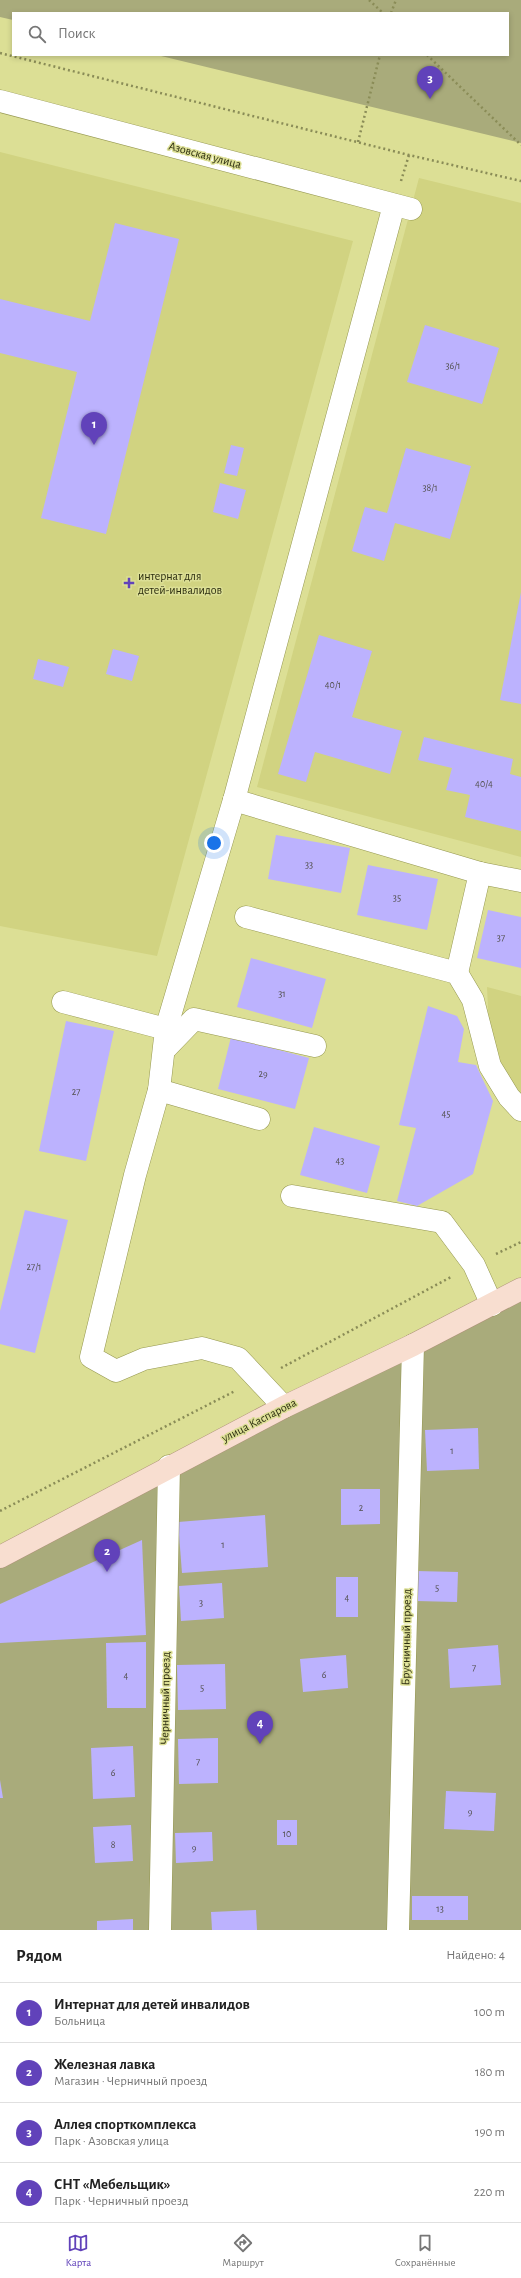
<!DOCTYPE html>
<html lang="ru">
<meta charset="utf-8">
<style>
:root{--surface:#fff;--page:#f2f2f2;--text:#222;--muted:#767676;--line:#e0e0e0;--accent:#6142ba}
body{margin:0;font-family:"Alegreya Sans",sans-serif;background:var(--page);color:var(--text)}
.you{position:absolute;left:214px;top:843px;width:14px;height:14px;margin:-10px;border:3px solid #fff;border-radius:50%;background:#1a73e8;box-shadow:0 0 0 6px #1a73e833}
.badge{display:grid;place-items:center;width:26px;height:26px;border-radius:50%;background:var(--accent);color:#fff;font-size:13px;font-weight:700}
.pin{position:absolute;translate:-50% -33px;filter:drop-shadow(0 1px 2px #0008)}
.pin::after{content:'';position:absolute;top:21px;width:14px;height:12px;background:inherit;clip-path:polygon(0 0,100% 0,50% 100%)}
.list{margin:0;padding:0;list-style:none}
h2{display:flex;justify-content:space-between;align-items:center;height:52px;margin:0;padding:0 16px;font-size:17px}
h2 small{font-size:13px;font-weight:400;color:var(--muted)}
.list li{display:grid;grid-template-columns:26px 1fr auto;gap:12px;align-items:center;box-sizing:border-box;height:60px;padding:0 16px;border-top:1px solid var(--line)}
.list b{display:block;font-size:15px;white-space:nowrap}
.list p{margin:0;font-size:13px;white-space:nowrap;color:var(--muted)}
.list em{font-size:13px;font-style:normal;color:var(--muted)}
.icon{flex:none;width:22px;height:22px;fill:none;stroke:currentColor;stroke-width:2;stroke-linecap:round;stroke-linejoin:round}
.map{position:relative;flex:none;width:521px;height:1930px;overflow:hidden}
.search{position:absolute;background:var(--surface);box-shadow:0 2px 6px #0003;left:12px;right:12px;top:12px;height:44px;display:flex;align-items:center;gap:10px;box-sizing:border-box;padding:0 14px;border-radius:0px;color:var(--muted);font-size:15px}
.sheet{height:292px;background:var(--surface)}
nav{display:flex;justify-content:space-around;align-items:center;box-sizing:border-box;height:56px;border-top:1px solid var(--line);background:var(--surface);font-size:11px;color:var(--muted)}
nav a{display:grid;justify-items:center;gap:2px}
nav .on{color:var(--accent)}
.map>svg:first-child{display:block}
.built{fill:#d1d381}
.green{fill:#a9ab7b}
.building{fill:#bcb2fe}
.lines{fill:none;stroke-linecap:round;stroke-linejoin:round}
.minor-casing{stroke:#959750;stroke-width:23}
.major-casing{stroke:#ae9279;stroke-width:23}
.path{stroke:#8a8c57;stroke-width:2.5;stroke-dasharray:2 3;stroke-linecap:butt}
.minor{stroke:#fff;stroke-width:22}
.major{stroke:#f8ded0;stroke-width:22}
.poi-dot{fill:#6142ba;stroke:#dcdf95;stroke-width:1.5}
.labels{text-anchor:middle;stroke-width:3;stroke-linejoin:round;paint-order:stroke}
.number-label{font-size:10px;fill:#514f4c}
.street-label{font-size:12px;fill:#2d2e10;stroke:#dcdf95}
.poi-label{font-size:12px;fill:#2d2e10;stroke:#dcdf95;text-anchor:start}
</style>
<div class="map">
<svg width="521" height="1930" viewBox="0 0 521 1930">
<rect width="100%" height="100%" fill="#dcdf95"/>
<g class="built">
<polygon points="0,152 353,241 157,956 0,926"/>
<polygon points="419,178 521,203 521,857 257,787"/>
<polygon points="487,987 521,996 521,1098 505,1074 489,1028"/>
</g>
<g class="green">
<polygon points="0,0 521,0 521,143 157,55 508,55 508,13 13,13 13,20 0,17"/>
<polygon points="521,1289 521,1930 0,1930 0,1557"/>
</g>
<g class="building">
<polygon points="115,223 179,239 106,534 41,518 77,372 0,353 0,299 90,321"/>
<polygon points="425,325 499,348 482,404 407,382"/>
<polygon points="231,445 244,448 237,476 224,473"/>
<polygon points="406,448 471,466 450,539 395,523 384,561 352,551 365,507 387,513"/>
<polygon points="220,483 246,490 238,519 213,512"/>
<polygon points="521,592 521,704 500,700"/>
<polygon points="319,635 372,651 352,717 402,731 390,774 315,752 306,782 278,774"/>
<polygon points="113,649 139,656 132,681 106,674"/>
<polygon points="38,659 69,667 63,687 33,679"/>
<polygon points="424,737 513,759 510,774 521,777 521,831 465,817 470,795 446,790 452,768 418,760"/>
<polygon points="276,835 350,848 341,893 268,879"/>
<polygon points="368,865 438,879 427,930 357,915"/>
<polygon points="488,910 521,917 521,968 477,958"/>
<polygon points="251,958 326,979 312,1028 237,1007"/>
<polygon points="428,1006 457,1016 464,1029 458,1062 476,1065 493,1101 473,1174 417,1206 397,1201 416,1128 399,1125"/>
<polygon points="66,1021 114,1031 86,1161 39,1151"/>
<polygon points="231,1037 309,1058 295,1109 218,1089"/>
<polygon points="314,1127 380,1146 367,1193 300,1175"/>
<polygon points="25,1210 68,1220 35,1353 0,1344 0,1311"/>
<polygon points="478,1428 479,1469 427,1471 425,1430"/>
<polygon points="341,1489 380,1489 380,1524 341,1525"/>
<polygon points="265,1515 268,1567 182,1573 178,1522"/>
<polygon points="142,1540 146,1635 0,1643 0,1604"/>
<polygon points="416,1571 458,1572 457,1602 416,1601"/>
<rect x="336" y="1577" width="22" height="40"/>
<polygon points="222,1583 224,1618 181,1621 179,1586"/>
<polygon points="146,1642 146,1708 107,1708 106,1643"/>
<polygon points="498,1645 501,1685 450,1688 448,1649"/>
<polygon points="346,1655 348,1688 303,1692 300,1659"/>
<polygon points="225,1664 226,1709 178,1710 177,1665"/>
<polygon points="218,1738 218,1783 179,1784 178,1739"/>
<polygon points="133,1746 135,1797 93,1799 91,1748"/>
<polygon points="0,1780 3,1798 0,1798"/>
<polygon points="446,1791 496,1793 494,1831 444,1829"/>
<rect x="277" y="1820" width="20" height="25"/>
<polygon points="131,1825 133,1861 95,1863 93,1827"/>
<polygon points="212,1832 213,1861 176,1863 175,1833"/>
<rect x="412" y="1896" width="56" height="24"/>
<polygon points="256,1910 257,1930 212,1930 211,1912"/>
<polygon points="133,1919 133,1930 97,1930 97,1921"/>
</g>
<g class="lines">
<g class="minor-casing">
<g id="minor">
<polyline points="0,101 411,209"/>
<polyline points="234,800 480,873 521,881"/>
<polyline points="246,917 457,973 473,1000 490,1066 509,1097 521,1110"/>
<polyline points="457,973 480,873"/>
<polyline points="63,1002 166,1029 159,1090 135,1175 91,1357 116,1371 144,1359 202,1348 238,1358 284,1407"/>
<polyline points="166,1029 234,800 394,205"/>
<polyline points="166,1048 194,1019 315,1046"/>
<polyline points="159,1090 259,1119"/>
<polyline points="292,1196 442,1222 474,1265 492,1305"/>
<polyline points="160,1930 169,1466"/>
<polyline points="398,1930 413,1345"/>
</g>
</g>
<g class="major-casing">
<polyline id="major" points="0,1557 284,1407 413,1345 521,1289"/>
</g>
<g class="path">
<polyline points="369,0 383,13"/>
<polyline points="391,13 396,0"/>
<polyline points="0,53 409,155 521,181"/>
<polyline points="427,55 521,145"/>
<polyline points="358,142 380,55"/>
<polyline points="401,181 409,155"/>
<polyline points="496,1254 521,1242"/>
<polyline points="281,1368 451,1277"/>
<polyline points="0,1511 235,1391"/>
</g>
<use href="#minor" class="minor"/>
<use href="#major" class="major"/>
</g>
<path class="poi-dot" d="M127 577h4v4h4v4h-4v4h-4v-4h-4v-4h4z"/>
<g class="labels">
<g class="number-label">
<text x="453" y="369">36/1</text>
<text x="430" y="491">38/1</text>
<text x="333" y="688">40/1</text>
<text x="484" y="787">40/4</text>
<text x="309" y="868">33</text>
<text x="397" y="901">35</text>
<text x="501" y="941">37</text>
<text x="282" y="997">31</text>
<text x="263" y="1077">29</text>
<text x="76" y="1095">27</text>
<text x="446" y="1117">45</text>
<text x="340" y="1164">43</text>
<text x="34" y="1270">27/1</text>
<text x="452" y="1454">1</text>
<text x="361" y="1511">2</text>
<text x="223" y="1548">1</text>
<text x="437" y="1591">5</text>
<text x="347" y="1601">4</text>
<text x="201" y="1606">3</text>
<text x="474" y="1671">7</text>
<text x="324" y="1678">6</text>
<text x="126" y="1679">4</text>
<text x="202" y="1691">5</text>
<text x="198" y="1765">7</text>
<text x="113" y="1776">6</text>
<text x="470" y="1815">9</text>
<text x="287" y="1837">10</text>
<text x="113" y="1848">8</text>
<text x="194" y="1851">9</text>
<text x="440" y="1912">13</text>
</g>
<g class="street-label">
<text transform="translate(205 155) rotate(15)" y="4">Азовская улица</text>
<text transform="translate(259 1420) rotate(-27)" y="4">улица Каспарова</text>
<text transform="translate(406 1637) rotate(-89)" y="4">Брусничный проезд</text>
<text transform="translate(165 1698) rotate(-89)" y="4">Черничный проезд</text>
</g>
<g class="poi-label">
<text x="138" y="580">интернат для<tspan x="138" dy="14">детей-инвалидов</tspan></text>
</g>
</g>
</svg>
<div class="you"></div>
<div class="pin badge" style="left:94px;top:445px">1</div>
<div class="pin badge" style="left:107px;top:1572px">2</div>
<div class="pin badge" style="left:430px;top:99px">3</div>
<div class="pin badge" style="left:260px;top:1744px">4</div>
<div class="search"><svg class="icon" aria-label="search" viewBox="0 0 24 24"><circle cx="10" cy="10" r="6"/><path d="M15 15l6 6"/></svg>Поиск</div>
</div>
<section class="sheet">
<h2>Рядом<small>Найдено: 4</small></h2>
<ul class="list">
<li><span class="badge">1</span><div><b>Интернат для детей инвалидов</b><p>Больница</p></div><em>100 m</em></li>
<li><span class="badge">2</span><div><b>Железная лавка</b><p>Магазин · Черничный проезд</p></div><em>180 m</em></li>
<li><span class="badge">3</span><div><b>Аллея спорткомплекса</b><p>Парк · Азовская улица</p></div><em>190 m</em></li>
<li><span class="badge">4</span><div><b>СНТ «Мебельщик»</b><p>Парк · Черничный проезд</p></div><em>220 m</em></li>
</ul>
</section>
<nav>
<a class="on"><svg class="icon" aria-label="map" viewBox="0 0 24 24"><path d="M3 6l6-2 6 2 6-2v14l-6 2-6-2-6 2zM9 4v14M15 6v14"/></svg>Карта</a>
<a><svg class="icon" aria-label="directions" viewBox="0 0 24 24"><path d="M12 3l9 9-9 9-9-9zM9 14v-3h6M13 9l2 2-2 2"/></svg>Маршрут</a>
<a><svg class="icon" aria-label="saved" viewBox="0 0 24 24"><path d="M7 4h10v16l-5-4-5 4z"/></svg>Сохранённые</a>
</nav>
